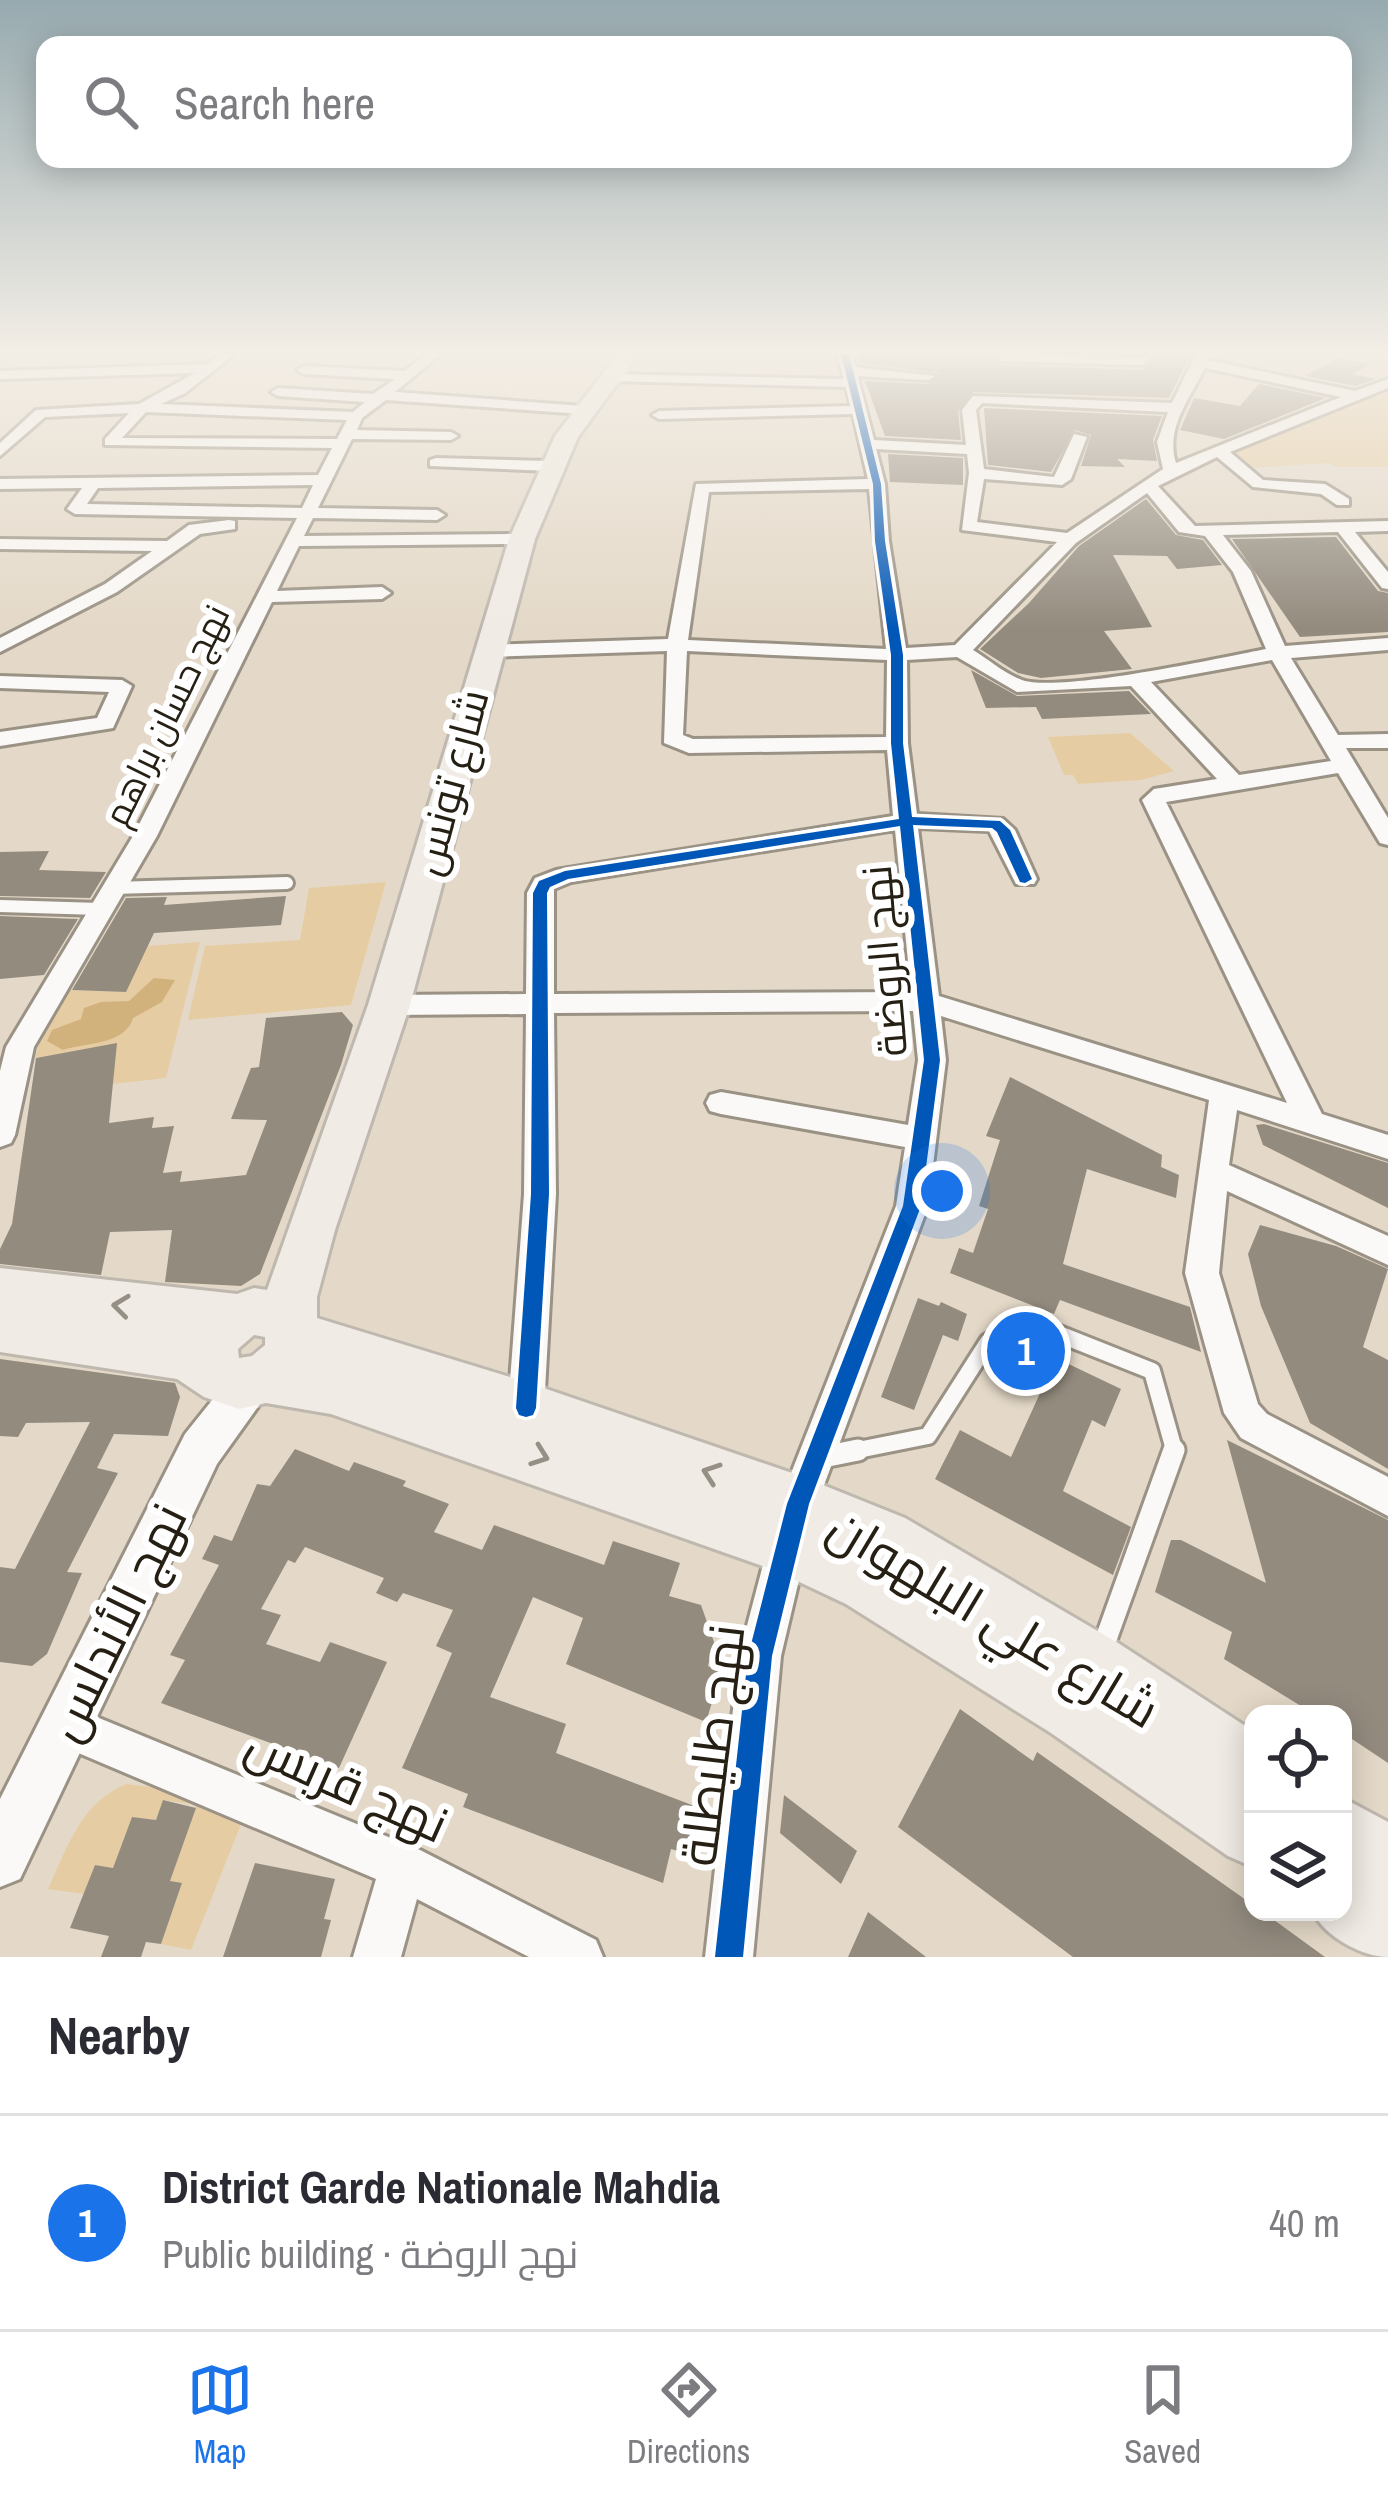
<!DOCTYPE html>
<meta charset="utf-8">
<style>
:root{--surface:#fff;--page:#f2f2f3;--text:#2b2b33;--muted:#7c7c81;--line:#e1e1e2;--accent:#1a73e8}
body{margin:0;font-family:"Archivo Narrow",Cairo,sans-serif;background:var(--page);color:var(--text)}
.controls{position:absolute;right:36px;bottom:36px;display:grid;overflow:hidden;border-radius:24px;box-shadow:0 6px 30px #0003}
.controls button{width:108px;height:108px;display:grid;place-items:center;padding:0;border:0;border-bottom:3px solid var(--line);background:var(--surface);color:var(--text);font:60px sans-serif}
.you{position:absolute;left:942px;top:1191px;width:42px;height:42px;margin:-30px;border:9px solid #fff;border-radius:50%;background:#1a73e8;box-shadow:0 0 0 18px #1a73e833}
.badge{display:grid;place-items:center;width:78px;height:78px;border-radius:50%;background:var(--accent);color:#fff;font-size:39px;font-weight:700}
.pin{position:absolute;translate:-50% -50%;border:6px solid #fff;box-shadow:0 3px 12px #0006}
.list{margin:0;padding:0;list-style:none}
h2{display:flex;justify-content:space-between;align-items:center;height:156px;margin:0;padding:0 48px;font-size:51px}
h2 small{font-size:39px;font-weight:400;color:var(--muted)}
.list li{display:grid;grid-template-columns:78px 1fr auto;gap:36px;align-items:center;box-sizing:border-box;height:216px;padding:0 48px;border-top:3px solid var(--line)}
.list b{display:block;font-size:45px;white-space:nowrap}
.list p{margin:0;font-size:39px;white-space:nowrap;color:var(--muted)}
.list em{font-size:39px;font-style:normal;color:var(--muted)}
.icon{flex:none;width:66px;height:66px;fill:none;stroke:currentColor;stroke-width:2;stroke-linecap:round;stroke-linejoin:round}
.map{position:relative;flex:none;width:1388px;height:1957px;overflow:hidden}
.search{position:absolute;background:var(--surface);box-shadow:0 6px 30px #0003;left:36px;right:36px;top:36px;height:132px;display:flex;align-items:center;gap:30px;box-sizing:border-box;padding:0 42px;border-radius:24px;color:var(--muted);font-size:45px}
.sheet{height:372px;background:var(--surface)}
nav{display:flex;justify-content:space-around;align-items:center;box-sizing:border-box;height:168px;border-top:3px solid var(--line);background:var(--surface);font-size:33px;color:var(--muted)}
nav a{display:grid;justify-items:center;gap:6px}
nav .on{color:var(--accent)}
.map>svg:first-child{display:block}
.green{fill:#e6cca3}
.forest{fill:#d1b27d}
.building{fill:#938b7e}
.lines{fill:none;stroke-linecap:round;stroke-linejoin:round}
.service-far2-casing{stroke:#9a9285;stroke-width:18}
.service-far1-casing{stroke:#9a9285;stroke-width:22}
.service-casing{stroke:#9a9285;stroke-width:27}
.minor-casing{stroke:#9a9285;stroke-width:6}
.tertiary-casing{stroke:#9a9285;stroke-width:6}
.primary-casing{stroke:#beb8af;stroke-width:6}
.service-far2{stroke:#fbf9f7;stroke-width:12}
.service-far1{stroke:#fbf9f7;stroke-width:16}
.service{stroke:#fbf9f7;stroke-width:21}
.minor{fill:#fbf9f7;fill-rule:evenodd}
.tertiary{fill:#fbf9f7;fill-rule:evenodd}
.primary{fill:#f0ebe4;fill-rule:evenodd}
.cycleway-casing{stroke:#fff;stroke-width:7}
.cycleway{fill:#0057b8;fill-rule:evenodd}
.oneway{stroke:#958f86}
.labels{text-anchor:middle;stroke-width:12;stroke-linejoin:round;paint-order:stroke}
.far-street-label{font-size:36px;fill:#261f14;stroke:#fff}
.street-label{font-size:42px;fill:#261f14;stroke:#fff}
.near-street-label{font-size:51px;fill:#261f14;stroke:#fff}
</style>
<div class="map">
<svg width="1388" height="1957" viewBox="0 0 1388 1957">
<rect width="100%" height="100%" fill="#e4d9c8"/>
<g class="green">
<polygon points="1388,389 1388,467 1337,467 1329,463 1251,468 1234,453"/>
<polygon points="1130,733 1174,771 1141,780 1078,784 1073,775 1064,775 1048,737"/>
<polygon points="386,882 351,1005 188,1020 205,946 300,940 309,888"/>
<polygon points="200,942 166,1078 113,1084 116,1044 35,1058 40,1041 68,990 125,992 147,946"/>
<path d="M126,1784L168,1789L243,1819L191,1950L161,1944L182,1884L170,1881L196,1805L164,1800L156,1820L132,1817L113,1868L95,1865L84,1894L48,1889C68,1846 80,1804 126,1784Z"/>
</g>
<path class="forest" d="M154,978L175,980L162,1002L133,1018C125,1045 87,1042 63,1050L47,1041L52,1030L81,1019L84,1008L101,1002L129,1001Z"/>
<g class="building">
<polygon points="857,354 993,354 1002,365 1142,370 1159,354 1191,354 1169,398 973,392 958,411 961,440 885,436 865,381 928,384 939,373 860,363"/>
<polygon points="1337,358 1371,364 1352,374 1376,379 1355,386 1305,376"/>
<polygon points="1259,384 1326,398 1224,439 1180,430 1194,398 1240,406"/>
<polygon points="984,408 1162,416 1153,440 1157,461 1117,459 1125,467 1081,466 1091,435 1075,430 1051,472 988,465"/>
<polygon points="888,454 963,458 963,485 890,482"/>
<polygon points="1146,499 1176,535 1203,540 1222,565 1177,569 1167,556 1113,555 1152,627 1104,631 1132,669 1041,678 1018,673 980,649 1029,603 1079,546"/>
<polygon points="1336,537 1378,591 1388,593 1388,632 1300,637 1232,539"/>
<polygon points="971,670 1017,696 1129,691 1151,714 1042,719 1036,707 986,708"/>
<polygon points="49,851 39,870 106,872 90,898 0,896 0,852"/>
<polygon points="286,896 281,925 154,933 126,992 72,990 126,898 167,897 164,905"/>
<polygon points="0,916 78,919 44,975 0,979"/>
<polygon points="342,1012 353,1025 341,1065 260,1274 241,1286 165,1282 172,1230 110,1232 101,1275 0,1264 0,1249 12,1224 36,1058 117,1043 109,1123 154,1117 152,1128 174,1126 163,1173 182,1171 180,1182 246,1175 267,1120 231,1119 251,1068 259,1067 266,1018"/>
<polygon points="1010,1077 1162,1155 1161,1167 1179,1175 1176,1198 1087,1169 1063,1264 1190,1307 1201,1352 1060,1300 1054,1314 950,1273 959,1248 973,1253 988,1209 979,1206 1000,1140 986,1136"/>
<polygon points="1264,1124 1388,1163 1388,1208 1263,1145 1256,1125"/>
<polygon points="1260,1225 1336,1246 1388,1269 1363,1347 1388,1360 1388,1469 1310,1423 1261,1306 1248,1254"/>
<polygon points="918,1298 939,1306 941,1302 967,1314 958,1341 943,1335 914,1410 881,1397"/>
<polygon points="1056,1358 1121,1389 1105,1427 1092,1420 1063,1491 1131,1527 1113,1575 935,1479 960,1430 1011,1457"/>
<polygon points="0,1359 175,1383 180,1397 168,1436 114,1434 97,1468 118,1473 67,1572 82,1573 47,1654 32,1666 0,1662 0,1567 15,1569 90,1422 26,1423 18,1437 0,1436"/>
<polygon points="1227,1440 1388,1520 1388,1763 1343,1733 1343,1714 1314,1714 1224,1659 1232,1632 1155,1592 1171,1540 1181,1540 1266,1583"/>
<polygon points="295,1449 349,1471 354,1462 406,1481 403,1486 449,1504 434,1532 482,1550 494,1525 604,1565 613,1541 680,1563 669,1596 701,1605 714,1642 708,1666 721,1673 706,1722 566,1664 583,1618 533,1597 490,1697 566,1724 556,1753 697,1807 685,1853 671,1849 663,1883 463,1807 468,1794 402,1768 452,1653 436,1646 453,1610 403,1593 397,1602 376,1593 384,1578 305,1547 295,1563 288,1560 261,1609 281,1615 266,1644 320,1662 330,1642 387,1662 339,1768 161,1703 185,1660 170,1655 219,1565 202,1559 214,1535 232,1541 257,1484 270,1486"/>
<polygon points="960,1709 1033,1761 1037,1752 1253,1905 1253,1912 1263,1912 1325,1957 1073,1957 898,1827"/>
<polygon points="784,1795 857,1851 841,1884 780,1833"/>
<polygon points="163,1800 196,1808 170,1881 182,1883 161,1944 146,1942 141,1957 101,1957 109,1936 70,1928 95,1865 113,1868 132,1817 156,1820"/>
<polygon points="255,1863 335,1879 324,1919 331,1920 321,1957 223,1957"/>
<polygon points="868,1912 926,1957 848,1957"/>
</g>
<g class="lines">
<g class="service-far2-casing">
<g id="service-far2">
<polyline points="112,888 287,883"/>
<polyline points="0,906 100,909"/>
</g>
</g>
<g class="service-far1-casing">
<polyline id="service-far1" points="843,1453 928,1436 988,1342 1026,1321 1152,1371 1175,1453"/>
</g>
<g class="service-casing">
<g id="service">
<polyline points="818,1458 858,1450"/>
<polyline points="1102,1650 1174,1450"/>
</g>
</g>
<g class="minor-casing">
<g id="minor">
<path d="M220,354H235L185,393L161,404L353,412L365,402L278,396L271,392L278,388L373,394L395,379L304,374L297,370L304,366L405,371L426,354H441L395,392L583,406L590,410L583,414L386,400L362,418L357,430L451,432L458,436L451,440L352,439L318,508L437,510L445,515L437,520L313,518L304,536L522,534L531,539L522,544L299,546L277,591L382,587L391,593L382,599L272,602L157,836L34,1047L15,1135L11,1143L0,1147V1071L6,1047L133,836L297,518L75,514L67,509L82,488L0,489V479L318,475L332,448L105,445V439L129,413L45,417L0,456V443L36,410L139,404L195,373L0,379V371L207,364ZM146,412L347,420L337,439L122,438ZM313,485L302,508L87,504L98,488Z"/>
<path d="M838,354H852L855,367L935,376L928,380L857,376L874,440L966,445L962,410L973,396L1172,403L1196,354H1210L1207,360L1355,391L1388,379V388L1230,452L1263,480L1325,484L1349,499V505H1337L1321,494L1253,487L1217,457L1158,486L1195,526L1388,521V531L1355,532L1388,572V589L1382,588L1338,532L1223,535L1251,571L1285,646L1388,638V650L1291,658L1338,735L1388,734V748H1346L1388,818V845L1380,843L1338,773L1166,802L1322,1114L1388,1135V1159L1237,1110L1229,1165L1388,1236V1265L1227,1191L1219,1273L1258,1404L1267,1414L1388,1477V1516L1241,1438L1224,1413L1185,1273L1209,1100L941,1016L946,1060L928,1206L817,1504L781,1656L753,1957H705L739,1656L779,1504L896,1206L905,1147L721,1114L710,1111L706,1103L710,1095L721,1092L908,1125L918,1060L913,1011L554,1013L556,1194L544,1408L539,1420L526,1425L513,1420L508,1408L524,1194L526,1014L389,1015L375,1005L389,995L526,994L527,893L535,878L556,870L893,816L887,750L689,753L664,743L667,651L487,657L477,651L487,645L668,639L696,484L868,479L853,414L659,419L652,415L659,411L851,406L846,387L611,381L606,374L844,379ZM1205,368L1341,397L1176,463C1165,428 1190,398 1205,368ZM982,403L1168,412L1157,442L1163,469L1067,533L977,522L984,479L1062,485L1071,479L1087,437L1074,434L1054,477L984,469L976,410ZM876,449L967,454L969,473L962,530L1057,542L955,645L906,648L889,541L885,484ZM869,489L886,649L688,640L709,492ZM1147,493L1179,532L1205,536L1233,572L1266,649C1220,658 1059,693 1022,680C1005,674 988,659 973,650L1076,543ZM687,651L887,660L886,737L693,739L683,735ZM957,657L1017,692L1131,686L1217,779L1154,789L1142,800L1287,1103L939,996L918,828L989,831L1016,884H1034L1037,879L1015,830L1003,819L917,814L908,743L907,660ZM1272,660L1331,761L1239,775L1151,682ZM895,830L911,992L554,994V889L571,882Z"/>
<polygon points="997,354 1139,357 1155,354 1142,365 1002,361"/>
<polygon points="436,458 550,461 558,466 550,471 430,466 430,460"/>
<polygon points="229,520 235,521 235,529 200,534 117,592 0,652 0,638 105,584 152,551 0,549 0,539 167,541 189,525"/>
<polygon points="0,676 122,680 132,686 113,728 0,746 0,732 97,718 109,692 0,688"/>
<polygon points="65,1704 420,1850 596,1940 603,1957 529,1957 417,1899 401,1957 353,1957 376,1879 50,1741 43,1726 50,1711"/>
</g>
</g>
<g class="tertiary-casing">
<polygon id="tertiary" points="253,1363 269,1369 275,1383 217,1464 20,1879 0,1887 0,1799 185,1434 237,1369"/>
</g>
<g class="primary-casing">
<g id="primary">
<path d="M618,354H639L578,437L535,539L410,1005L335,1230L317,1297V1318L526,1382L798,1475L905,1518L1118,1643L1253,1731V1867L1228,1856L1051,1733L846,1604L774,1570L331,1414L266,1403L239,1409L204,1397L177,1379L0,1352V1268L237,1294L254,1288L267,1290L368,1005L509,539L555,436ZM254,1335L265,1337V1345L252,1356L239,1358L238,1349Z"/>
<path d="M1343,1798L1388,1822V1957C1362,1957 1324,1936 1313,1912H1343Z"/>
</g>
</g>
<use href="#service-far2" class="service-far2"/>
<use href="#service-far1" class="service-far1"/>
<use href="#service" class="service"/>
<use href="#minor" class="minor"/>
<use href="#tertiary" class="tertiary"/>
<use href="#primary" class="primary"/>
<g class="cycleway-casing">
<polygon id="cycleway" points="841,354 849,354 881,484 885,541 903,655 903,743 912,817 1000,821 1010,830 1032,879 1025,883 1020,882 997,832 992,828 913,825 940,1060 921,1206 809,1504 772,1656 743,1957 715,1957 748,1656 787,1504 903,1206 924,1060 900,826 568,879 550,887 547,893 549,1194 536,1408 533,1415 526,1417 519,1415 516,1408 531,1194 533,893 539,881 565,871 899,819 891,743 891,655 875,541 873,484"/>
</g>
<use href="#cycleway" class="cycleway"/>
</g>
<defs><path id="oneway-chevron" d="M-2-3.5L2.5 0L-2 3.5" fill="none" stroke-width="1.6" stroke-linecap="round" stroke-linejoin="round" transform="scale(3)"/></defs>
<g class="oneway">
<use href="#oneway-chevron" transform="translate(121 1306) rotate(-173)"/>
<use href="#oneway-chevron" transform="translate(540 1456) rotate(20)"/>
<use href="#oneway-chevron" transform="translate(711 1473) rotate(-161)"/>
</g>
<linearGradient id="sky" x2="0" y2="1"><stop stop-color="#97aaaf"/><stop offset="0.56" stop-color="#f3eee6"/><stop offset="1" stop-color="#f3eee6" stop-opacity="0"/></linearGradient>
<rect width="1388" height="628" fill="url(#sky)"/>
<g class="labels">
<g class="far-street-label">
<text transform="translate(166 715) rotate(-64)" y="13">نهج حسان براهم</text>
</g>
<g class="street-label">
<text transform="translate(450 782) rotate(-75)" y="15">شارع تونس</text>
<text transform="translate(884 961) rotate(-95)" y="15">نهج الروضة</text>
</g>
<g class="near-street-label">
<text transform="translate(994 1618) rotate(31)" y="18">شارع علي البلهوان</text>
<text transform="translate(116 1622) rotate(-64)" y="18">نهج الأندلس</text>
<text transform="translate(712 1745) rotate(-83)" y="18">نهج طليطلة</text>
<text transform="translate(347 1784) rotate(24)" y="18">نهج قربس</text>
</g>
</g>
</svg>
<div class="controls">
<button><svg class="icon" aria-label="locate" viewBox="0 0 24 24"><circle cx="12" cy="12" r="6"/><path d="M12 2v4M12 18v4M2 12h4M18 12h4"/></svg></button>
<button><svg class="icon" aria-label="layers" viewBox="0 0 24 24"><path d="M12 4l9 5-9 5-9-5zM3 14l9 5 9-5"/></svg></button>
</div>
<div class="you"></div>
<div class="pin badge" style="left:1026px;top:1351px">1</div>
<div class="search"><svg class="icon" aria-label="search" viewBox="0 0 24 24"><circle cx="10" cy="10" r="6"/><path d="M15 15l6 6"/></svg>Search here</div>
</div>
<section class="sheet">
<h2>Nearby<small></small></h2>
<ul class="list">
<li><span class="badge">1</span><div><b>District Garde Nationale Mahdia</b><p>Public building · نهج الروضة</p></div><em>40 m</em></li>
</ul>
</section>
<nav>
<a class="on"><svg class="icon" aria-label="map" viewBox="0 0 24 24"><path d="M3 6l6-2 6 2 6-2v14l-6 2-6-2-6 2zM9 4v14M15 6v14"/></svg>Map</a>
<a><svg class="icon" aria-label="directions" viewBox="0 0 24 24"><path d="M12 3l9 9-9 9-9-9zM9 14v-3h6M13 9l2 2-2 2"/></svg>Directions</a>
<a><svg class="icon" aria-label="saved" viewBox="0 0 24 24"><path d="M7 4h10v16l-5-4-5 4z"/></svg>Saved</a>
</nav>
